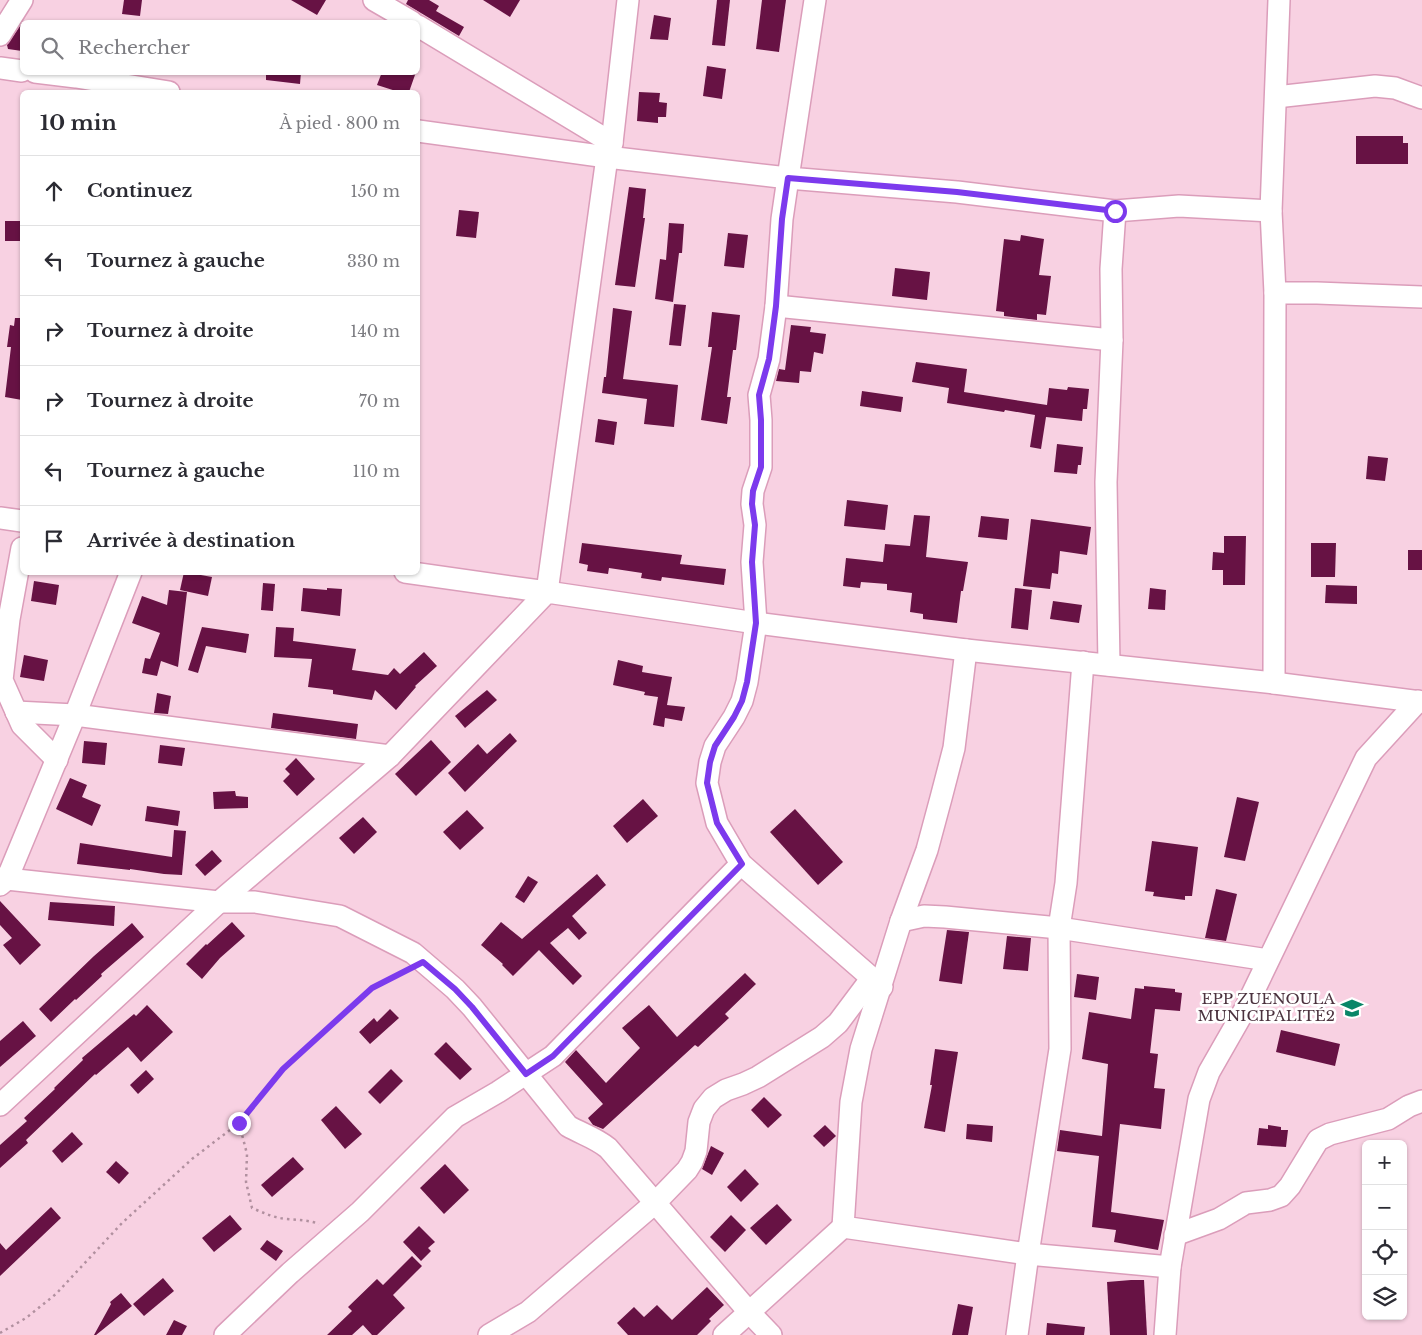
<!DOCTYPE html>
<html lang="fr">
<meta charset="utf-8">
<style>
:root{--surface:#fff;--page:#f7f7f7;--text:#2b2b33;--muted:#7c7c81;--line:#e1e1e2}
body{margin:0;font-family:"Libre Baskerville",serif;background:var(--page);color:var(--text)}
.controls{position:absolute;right:15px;bottom:15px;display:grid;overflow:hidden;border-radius:8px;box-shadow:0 1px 4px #0004}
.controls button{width:45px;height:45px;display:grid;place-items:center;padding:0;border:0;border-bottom:1px solid var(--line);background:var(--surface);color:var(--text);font:25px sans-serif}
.stop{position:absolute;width:15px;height:15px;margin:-11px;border:4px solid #7c3aed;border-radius:50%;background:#fff}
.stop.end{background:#7c3aed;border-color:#fff;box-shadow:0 1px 5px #0008}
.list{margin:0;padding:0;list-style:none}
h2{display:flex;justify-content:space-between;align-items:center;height:65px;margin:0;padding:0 20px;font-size:21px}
h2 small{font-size:16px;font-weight:400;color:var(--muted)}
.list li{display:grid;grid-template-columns:32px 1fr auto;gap:15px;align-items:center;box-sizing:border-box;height:70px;padding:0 20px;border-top:1px solid var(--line)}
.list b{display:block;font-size:19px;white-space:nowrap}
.list em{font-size:16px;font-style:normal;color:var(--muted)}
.icon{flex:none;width:28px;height:28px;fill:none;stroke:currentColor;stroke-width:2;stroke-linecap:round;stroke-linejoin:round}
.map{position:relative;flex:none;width:1422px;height:1335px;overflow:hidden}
.search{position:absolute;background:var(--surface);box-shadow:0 1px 4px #0004;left:20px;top:20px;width:400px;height:55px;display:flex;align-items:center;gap:12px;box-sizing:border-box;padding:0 18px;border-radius:8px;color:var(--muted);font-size:19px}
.panel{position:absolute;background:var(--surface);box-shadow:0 1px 4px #0004;left:20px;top:90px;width:400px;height:485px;border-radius:8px}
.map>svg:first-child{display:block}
.building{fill:#671244}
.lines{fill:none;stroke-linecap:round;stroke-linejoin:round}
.minor-casing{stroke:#db9dba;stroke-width:24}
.path{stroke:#b1909f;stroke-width:2.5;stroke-dasharray:2.5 4;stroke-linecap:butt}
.minor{stroke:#fff;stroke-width:21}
.route{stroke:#7c3aed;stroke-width:6}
.labels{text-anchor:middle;stroke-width:5;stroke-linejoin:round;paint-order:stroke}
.poi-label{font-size:15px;fill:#4c333f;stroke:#fff;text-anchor:end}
</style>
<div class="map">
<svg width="1422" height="1335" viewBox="0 0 1422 1335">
<rect width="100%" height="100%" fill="#f8d1e2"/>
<g class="building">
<polygon points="124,0 142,0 140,16 122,14"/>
<polygon points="291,0 326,0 317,15"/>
<polygon points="408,0 429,0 439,6 436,11 464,27 459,36 406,4"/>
<polygon points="483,0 520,0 510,17"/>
<polygon points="717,0 730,0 725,46 712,45"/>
<polygon points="762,0 786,0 779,52 756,49"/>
<polygon points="654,15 671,18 668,40 650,39"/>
<polygon points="22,23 22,51 8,49 7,45"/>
<polygon points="707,66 726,69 722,99 703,96"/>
<polygon points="266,72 301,72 300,84 266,80"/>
<polygon points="382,72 416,72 409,92 399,92 377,85"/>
<polygon points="639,92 660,93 659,102 667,103 666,117 658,117 658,123 637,121"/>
<polygon points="1356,136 1403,136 1403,143 1408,143 1408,164 1356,164"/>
<polygon points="629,187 646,189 643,218 645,218 635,287 615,285"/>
<polygon points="459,210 479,212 476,238 456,236"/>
<rect x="5" y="221" width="17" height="20"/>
<polygon points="669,223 684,224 682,253 679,253 673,302 655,299 660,259 666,260"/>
<polygon points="728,233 748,235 744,268 724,266"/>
<polygon points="1021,235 1044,239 1039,275 1051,276 1046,315 1037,314 1037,320 1004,316 1004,312 996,311 1004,239 1020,241"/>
<polygon points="895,268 930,272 927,300 892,296"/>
<polygon points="674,304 686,305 681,346 669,345"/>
<polygon points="613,308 632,311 623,379 678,385 674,427 644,424 647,399 602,393 604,377 606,377"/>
<polygon points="712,312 740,315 736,350 733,350 727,397 731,397 727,424 701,420 712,347 708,347"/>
<polygon points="15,318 22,318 22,400 5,397 11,347 7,347 10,325 14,326"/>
<polygon points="791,325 811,327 810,332 826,334 823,354 814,352 811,372 800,371 799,383 776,381 779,369 785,370"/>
<polygon points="916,362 967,369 964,392 1047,405 1049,388 1067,390 1068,387 1089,389 1087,409 1083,409 1082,421 1046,417 1041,449 1030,447 1035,415 1005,410 1004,412 947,403 949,388 912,382"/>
<polygon points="862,391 903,397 901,412 860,406"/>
<polygon points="598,419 617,422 614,445 595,442"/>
<polygon points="1057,444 1083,447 1081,465 1078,465 1077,474 1054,472"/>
<polygon points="1368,456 1388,458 1385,481 1366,479"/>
<polygon points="847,500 888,505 885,530 844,526"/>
<polygon points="914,515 930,516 926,557 968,562 963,591 961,591 957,623 923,619 923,614 910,612 912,593 887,590 887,584 861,582 860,588 843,586 846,558 883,562 885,544 910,546"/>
<polygon points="981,516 1009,519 1007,540 978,537"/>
<polygon points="1031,519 1091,527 1087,555 1060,551 1058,574 1052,573 1050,589 1023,586"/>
<polygon points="1224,536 1246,536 1245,585 1223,585 1223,570 1212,570 1213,552 1224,553"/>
<polygon points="582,543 682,555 680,564 726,569 724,585 662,577 661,581 641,578 642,573 609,568 608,574 587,571 588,565 579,563"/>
<polygon points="1311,543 1336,543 1335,577 1311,577"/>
<rect x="1408" y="550" width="14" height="20"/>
<polygon points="184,572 212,577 208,596 180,590"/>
<polygon points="34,581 59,585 56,605 31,601"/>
<polygon points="263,583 275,584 273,611 261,610"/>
<polygon points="1326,585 1357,586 1357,604 1325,603"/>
<polygon points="303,588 327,590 327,588 342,589 340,616 301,611"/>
<polygon points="1015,588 1032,590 1028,630 1011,628"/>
<polygon points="1150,588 1166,590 1165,610 1148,609"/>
<polygon points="169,590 187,592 178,667 161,661 157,676 142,673 145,658 150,659 160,633 132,623 142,596 167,605"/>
<polygon points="1053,601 1082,605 1079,623 1050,619"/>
<polygon points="202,627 249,634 246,653 206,646 198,673 188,670"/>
<polygon points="276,627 294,628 293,641 356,649 352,670 388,675 394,668 400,674 424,652 437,666 415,686 416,687 396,710 375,690 372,700 333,694 333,690 308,687 312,659 274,657"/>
<polygon points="24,655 48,660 44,681 20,677"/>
<polygon points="618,660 643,666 642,672 672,677 667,705 685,707 682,721 665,718 664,727 653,725 658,697 644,695 645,692 613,685"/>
<polygon points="487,690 497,700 465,728 455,716"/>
<polygon points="157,693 171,696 168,714 154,713"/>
<polygon points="273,713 358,724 356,739 271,728"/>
<polygon points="510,733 517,741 465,792 448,773 478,744 487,754"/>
<polygon points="431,740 451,762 416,796 395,774"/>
<polygon points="84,741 107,743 105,765 82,763"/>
<polygon points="160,745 185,748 182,766 158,763"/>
<polygon points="296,758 315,779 297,796 283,781 290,774 285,769"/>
<polygon points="70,778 87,785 82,797 101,805 92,826 56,809"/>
<polygon points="235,791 236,796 248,797 248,808 214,809 213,792"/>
<polygon points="1237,797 1259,802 1245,861 1224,857"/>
<polygon points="643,799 658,816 627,843 613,826"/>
<polygon points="147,806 180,811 178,826 145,821"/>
<polygon points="795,809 843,862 818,885 770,832"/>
<polygon points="467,810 484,828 460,850 443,832"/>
<polygon points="363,817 377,832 354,854 339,838"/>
<polygon points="174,830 186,831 182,875 164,874 130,869 130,870 77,864 80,843 172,857"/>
<polygon points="1152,841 1198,847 1192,896 1185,896 1185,900 1153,896 1154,892 1145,891"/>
<polygon points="212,850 222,861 205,876 195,865"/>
<polygon points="597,874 606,885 572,916 587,933 579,940 568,928 550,943 582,976 573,985 539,950 513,976 502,965 503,964 481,945 501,922 522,939"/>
<polygon points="528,876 538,882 524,903 515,897"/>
<polygon points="1216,889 1237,894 1226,941 1205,938"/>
<polygon points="0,901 41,945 20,965 3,945 12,938 0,925"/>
<polygon points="50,902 115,906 114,926 48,920"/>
<polygon points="232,922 245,936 220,958 202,979 186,964 206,944 207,945"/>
<polygon points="132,923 144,937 101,974 102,976 76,1000 75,999 51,1022 39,1009 94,956"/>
<polygon points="947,930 969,932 962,984 939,981"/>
<polygon points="1007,936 1031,938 1028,971 1003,969"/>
<polygon points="745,973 756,984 725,1014 729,1018 698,1047 695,1045 603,1129 593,1125 588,1118 603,1104 565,1062 576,1050 606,1083 640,1048 622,1028 649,1005 677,1037"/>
<polygon points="1077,974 1099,977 1096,1000 1074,997"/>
<polygon points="1144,986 1175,989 1175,992 1182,993 1180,1011 1155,1009 1150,1053 1158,1054 1154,1088 1165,1089 1161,1129 1120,1124 1111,1212 1164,1220 1158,1250 1114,1242 1116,1230 1092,1227 1099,1156 1057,1151 1060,1130 1102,1136 1108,1064 1082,1059 1089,1012 1131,1019 1135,988 1144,989"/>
<polygon points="147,1005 173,1032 141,1062 128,1047 96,1075 95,1074 26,1140 28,1143 0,1168 0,1145 27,1121 24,1118 55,1089 54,1088 83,1060 82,1058 134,1014 136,1016"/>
<polygon points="390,1009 399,1018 370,1044 359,1032 374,1018 377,1022"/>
<polygon points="23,1021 36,1036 0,1067 0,1041"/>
<polygon points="1281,1030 1340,1044 1335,1066 1276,1052"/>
<polygon points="446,1042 472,1069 460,1080 434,1054"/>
<polygon points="935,1049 958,1052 945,1132 924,1128 932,1085 930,1085"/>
<polygon points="391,1069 403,1081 380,1104 368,1092"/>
<polygon points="146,1070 154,1079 138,1094 130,1085"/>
<polygon points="764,1097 782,1115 768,1128 751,1110"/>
<polygon points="336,1106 362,1134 345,1149 321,1120"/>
<polygon points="967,1124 993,1126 992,1142 966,1139"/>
<polygon points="825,1125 836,1136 824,1147 813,1136"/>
<polygon points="1268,1125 1281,1127 1281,1130 1288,1130 1286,1147 1257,1145 1259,1128 1268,1129"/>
<polygon points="72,1132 83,1144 62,1163 52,1151"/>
<polygon points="711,1146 724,1153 712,1175 702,1169"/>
<polygon points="293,1157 304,1169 272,1197 261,1185"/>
<polygon points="116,1161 129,1173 119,1184 106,1172"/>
<polygon points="445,1164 469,1190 444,1214 420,1188"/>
<polygon points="745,1169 759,1184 741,1202 727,1187"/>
<polygon points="777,1204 792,1220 766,1245 750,1228"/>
<polygon points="51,1207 61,1218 0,1276 0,1243 6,1250"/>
<polygon points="230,1215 242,1229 214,1252 202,1238"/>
<polygon points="731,1215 746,1230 725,1252 710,1237"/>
<polygon points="419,1226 435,1242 428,1248 431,1251 421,1261 403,1242"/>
<polygon points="267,1240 283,1251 276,1261 260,1249"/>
<polygon points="412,1256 422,1266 393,1295 405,1308 377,1335 372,1335 363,1325 352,1335 327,1335 352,1311 348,1307 377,1279 383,1285"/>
<polygon points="163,1278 174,1291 144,1316 133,1304"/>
<polygon points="1131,1280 1144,1280 1147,1335 1110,1335 1107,1282"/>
<polygon points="707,1287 724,1305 709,1319 711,1321 697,1335 628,1335 617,1323 634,1307 644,1317 657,1305 672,1320"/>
<polygon points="121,1293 132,1306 96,1335 94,1335 111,1304 110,1302"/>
<polygon points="958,1304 973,1307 968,1335 952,1335"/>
<polygon points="174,1320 187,1326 182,1335 166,1335"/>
<polygon points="1047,1323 1085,1327 1084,1335 1046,1335"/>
</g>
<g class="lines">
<g class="minor-casing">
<g id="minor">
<polyline points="374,0 412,22"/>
<polyline points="815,0 788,178 957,192 1115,211 1179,206 1271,211"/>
<polyline points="418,26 612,143"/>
<polyline points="0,35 22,0"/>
<polyline points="0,68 22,71"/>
<polyline points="35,72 76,77 169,92"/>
<polyline points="1276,97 1375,86 1395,88 1422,98"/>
<polyline points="418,131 607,157 788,178 782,219 776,306 769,359 759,395 761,420 761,467 753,491 752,504 755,525 752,562 756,623 747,682 742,701 734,717 715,746 710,762 707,783 717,823 741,864 882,987"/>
<polyline points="1275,293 1317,293 1422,297"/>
<polyline points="776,306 1112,340"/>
<polyline points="0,518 22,521"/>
<polyline points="22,548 9,619 2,680 22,725 57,760"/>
<polyline points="405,572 547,592 607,157 612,143 628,0"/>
<polyline points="966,650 954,748 941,798 927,850 901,921 861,1049 851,1102 843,1227 1028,1254 1060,1049 1059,928 1066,883 1083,662"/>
<polyline points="1109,665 1106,482 1112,340 1111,269 1115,211"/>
<polyline points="1274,683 1275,293 1271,211 1279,0"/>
<polyline points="16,712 75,715 390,756"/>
<polyline points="0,878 7,879 75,715 131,572"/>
<path d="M0,885L7,879L219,902H255L340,916L413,953L455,989L472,1007L568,1126C582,1134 596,1138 608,1148L749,1312L771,1335"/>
<polyline points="901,921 924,916 945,917 1059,928 1268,960"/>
<polyline points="0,1105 219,902 390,756 547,592 756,623 966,650 1274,683 1422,702"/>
<polyline points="1175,1235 1219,1219 1246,1203 1270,1200 1281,1196 1290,1186 1318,1140 1330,1134 1388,1119 1409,1106 1422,1101"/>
<polyline points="225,1335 290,1273 360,1212 455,1117 498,1092 553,1056 741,864"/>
<polyline points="489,1335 528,1312 655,1203 687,1170 692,1162 696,1151 699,1122 704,1109 713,1098 726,1090 743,1084 758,1077 822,1037 838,1023 871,979"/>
<polyline points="724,1335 843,1227"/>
<polyline points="1017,1335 1028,1254 1170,1267"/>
<polyline points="1165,1335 1170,1267 1199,1099 1209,1072 1245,1009 1366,758 1418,701"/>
</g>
</g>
<g class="path">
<path d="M239,1123L247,1154L246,1182L252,1208C264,1213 274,1218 287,1219C298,1220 309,1220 319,1224"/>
<polyline points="0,1333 26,1318 56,1294 122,1223 192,1159 239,1123 283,1069 332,1024 372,988 407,971"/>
</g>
<use href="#minor" class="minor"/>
</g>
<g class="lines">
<polyline class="route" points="239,1123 283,1069 372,988 423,962 455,989 472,1007 526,1074 553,1056 742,864 717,823 707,783 710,762 715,746 734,717 742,701 747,682 756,623 752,562 755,525 752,504 753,491 761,467 761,420 759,395 769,359 776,306 782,219 788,178 957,192 1115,211"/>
</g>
<defs>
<g id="school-bare" transform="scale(1.725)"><path d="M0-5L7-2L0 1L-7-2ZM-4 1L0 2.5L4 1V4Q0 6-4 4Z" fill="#098668" stroke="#fff" stroke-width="2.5" paint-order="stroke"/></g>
</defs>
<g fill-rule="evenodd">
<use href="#school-bare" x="1352" y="1008"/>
</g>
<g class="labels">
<g class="poi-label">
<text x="1335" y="1004">EPP ZUENOULA<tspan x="1335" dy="17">MUNICIPALITÉ2</tspan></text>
</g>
</g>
</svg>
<div class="controls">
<button>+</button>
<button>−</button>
<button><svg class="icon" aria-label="locate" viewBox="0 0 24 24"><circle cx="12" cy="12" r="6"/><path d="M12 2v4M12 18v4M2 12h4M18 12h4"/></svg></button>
<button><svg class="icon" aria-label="layers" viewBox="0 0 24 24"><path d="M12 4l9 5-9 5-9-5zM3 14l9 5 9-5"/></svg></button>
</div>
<div class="stop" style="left:1115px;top:211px"></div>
<div class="stop end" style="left:239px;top:1123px"></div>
<div class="search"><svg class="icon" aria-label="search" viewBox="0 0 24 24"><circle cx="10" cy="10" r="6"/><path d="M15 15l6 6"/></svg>Rechercher</div>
<section class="panel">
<h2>10 min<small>À pied · 800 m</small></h2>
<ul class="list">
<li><svg class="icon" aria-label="ahead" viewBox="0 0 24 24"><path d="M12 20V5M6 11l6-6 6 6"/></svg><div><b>Continuez</b></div><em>150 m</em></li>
<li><svg class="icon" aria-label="left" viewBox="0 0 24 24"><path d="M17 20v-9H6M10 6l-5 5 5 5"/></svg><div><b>Tournez à gauche</b></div><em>330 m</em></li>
<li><svg class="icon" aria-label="right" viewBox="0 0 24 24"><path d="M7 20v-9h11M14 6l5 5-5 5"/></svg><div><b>Tournez à droite</b></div><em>140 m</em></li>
<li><svg class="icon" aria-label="right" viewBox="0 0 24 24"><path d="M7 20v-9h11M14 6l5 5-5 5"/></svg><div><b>Tournez à droite</b></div><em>70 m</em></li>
<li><svg class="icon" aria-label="left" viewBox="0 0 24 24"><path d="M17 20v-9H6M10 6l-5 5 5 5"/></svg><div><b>Tournez à gauche</b></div><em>110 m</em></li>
<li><svg class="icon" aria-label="arrive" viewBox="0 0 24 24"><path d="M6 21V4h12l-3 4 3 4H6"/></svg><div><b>Arrivée à destination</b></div></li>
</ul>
</section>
</div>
